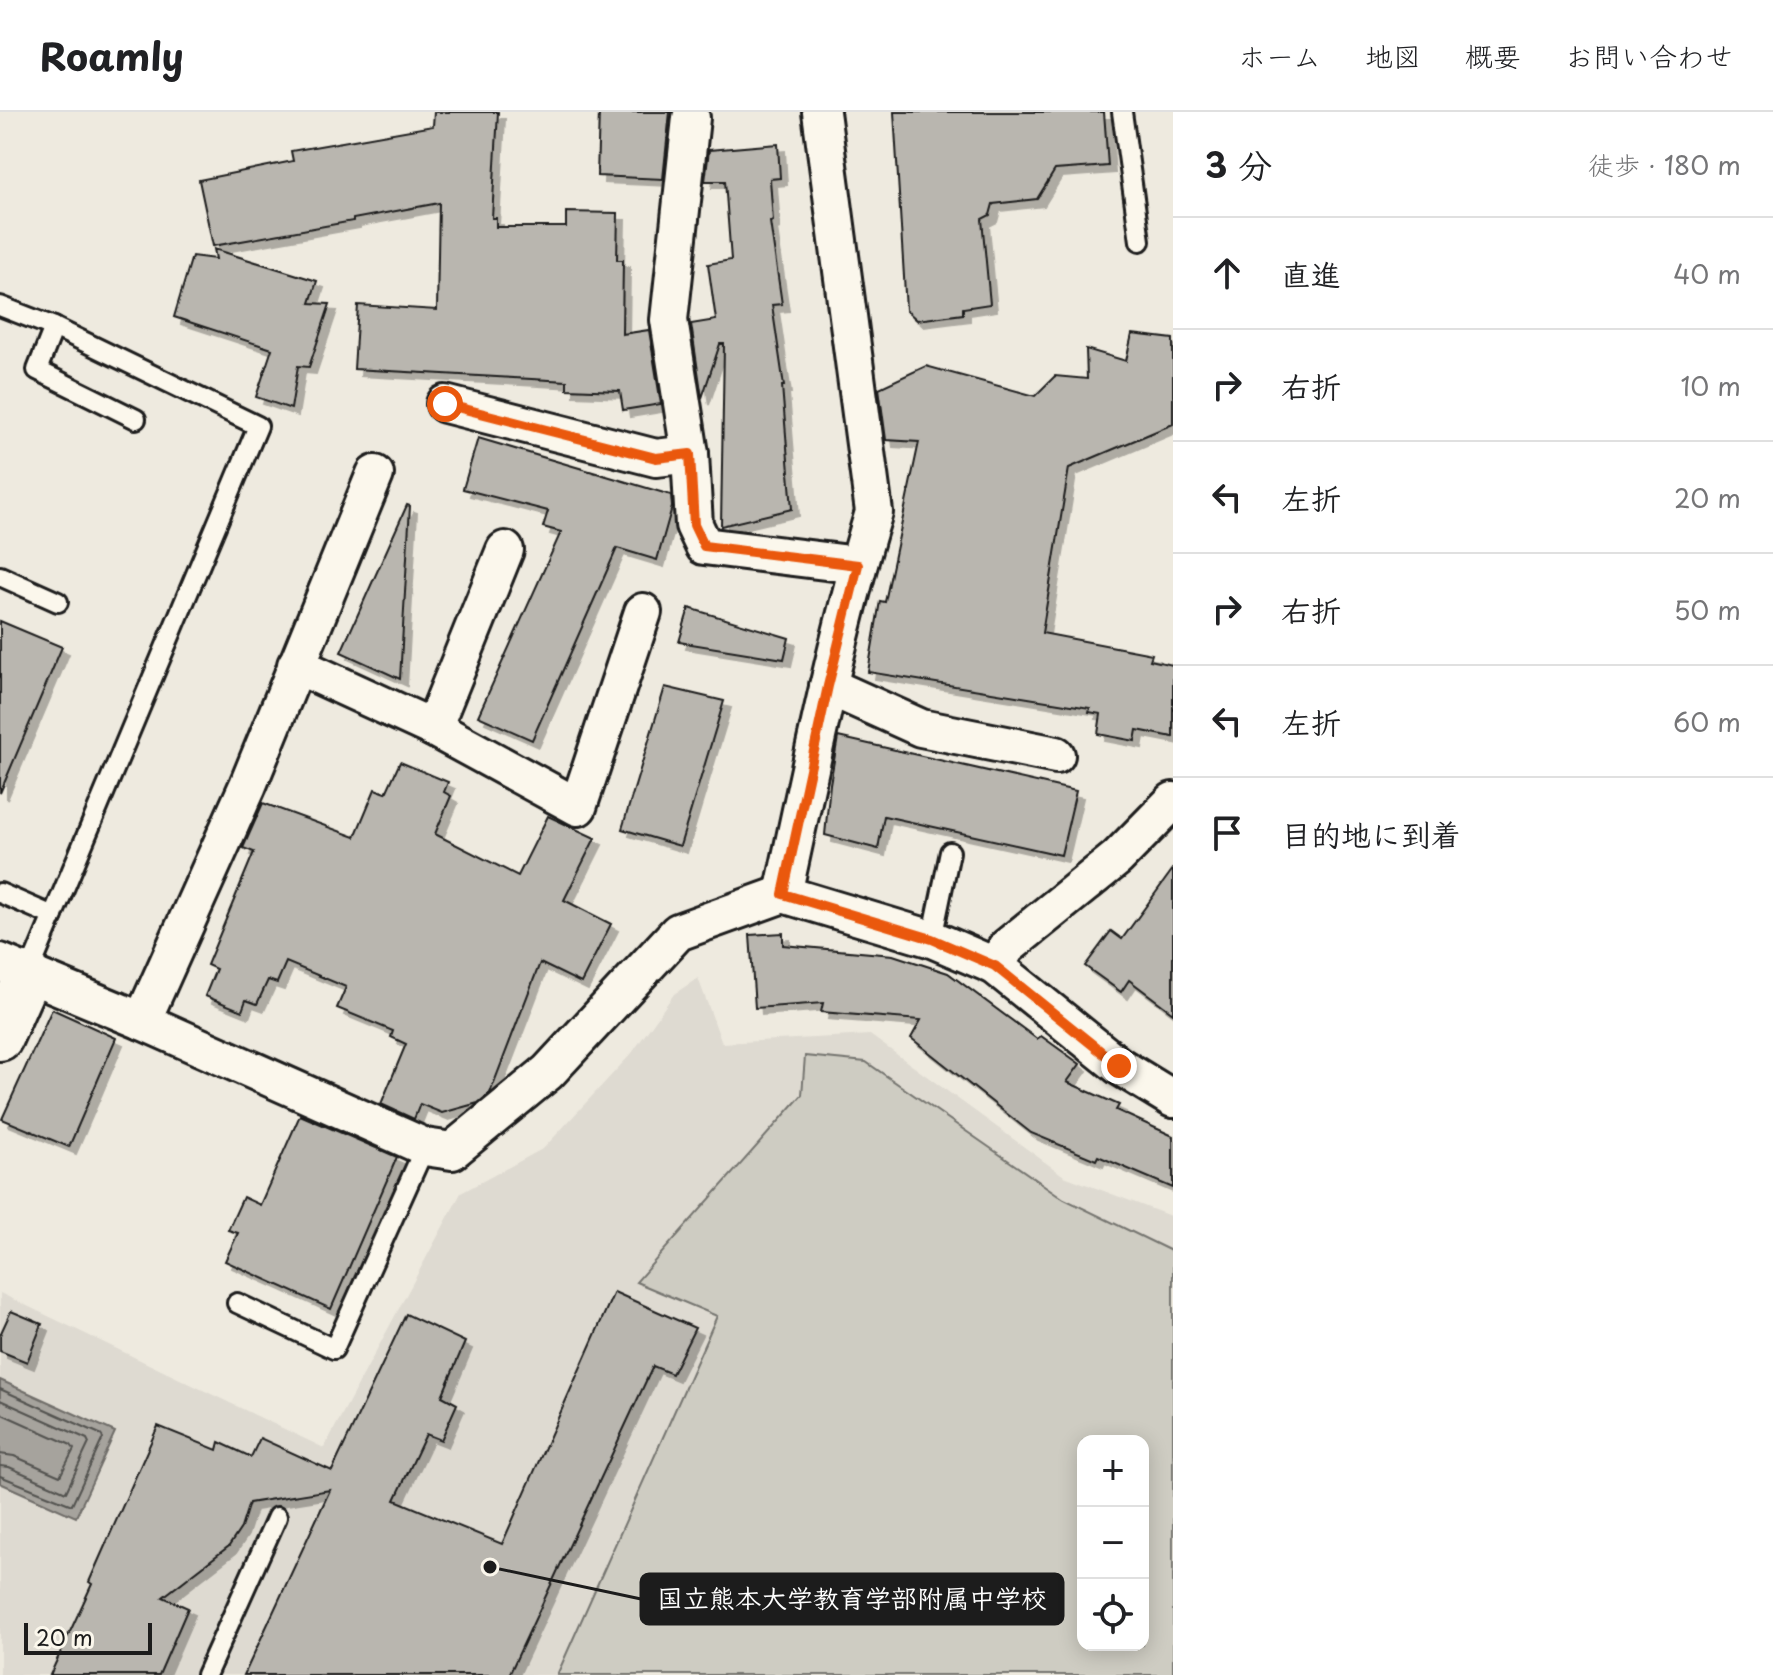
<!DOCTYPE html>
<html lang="ja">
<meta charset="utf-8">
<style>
:root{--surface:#fff;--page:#f6f6f6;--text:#202124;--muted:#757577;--line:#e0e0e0}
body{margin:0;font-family:"Playpen Sans","Klee One",sans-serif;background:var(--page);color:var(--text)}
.controls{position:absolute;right:24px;bottom:24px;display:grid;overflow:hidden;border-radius:16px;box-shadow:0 4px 20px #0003}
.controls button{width:72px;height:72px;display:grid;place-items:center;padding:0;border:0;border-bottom:2px solid var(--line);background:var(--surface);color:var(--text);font:40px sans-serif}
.scale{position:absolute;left:24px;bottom:20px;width:128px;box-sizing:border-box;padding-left:8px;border:4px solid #1c1c1c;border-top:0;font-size:22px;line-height:28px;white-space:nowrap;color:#1c1c1c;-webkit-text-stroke:6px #fbf7ec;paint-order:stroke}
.stop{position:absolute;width:24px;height:24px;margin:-18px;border:6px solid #ea580c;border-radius:50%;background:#fff}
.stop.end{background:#ea580c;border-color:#fff;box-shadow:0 2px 8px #0008}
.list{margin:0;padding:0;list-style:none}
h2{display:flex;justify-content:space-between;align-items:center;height:104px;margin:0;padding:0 32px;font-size:34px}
h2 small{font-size:26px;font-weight:400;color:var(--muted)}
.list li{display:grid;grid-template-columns:52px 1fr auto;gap:24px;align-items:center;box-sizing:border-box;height:112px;padding:0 32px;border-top:2px solid var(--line)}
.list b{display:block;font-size:30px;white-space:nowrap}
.list em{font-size:26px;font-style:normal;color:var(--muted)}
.icon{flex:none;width:44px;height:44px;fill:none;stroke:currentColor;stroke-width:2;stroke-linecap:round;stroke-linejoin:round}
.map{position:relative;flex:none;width:1173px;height:1563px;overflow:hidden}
header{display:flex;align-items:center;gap:48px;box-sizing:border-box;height:112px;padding:0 40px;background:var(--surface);border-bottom:2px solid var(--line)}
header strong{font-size:38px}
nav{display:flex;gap:44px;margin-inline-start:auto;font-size:28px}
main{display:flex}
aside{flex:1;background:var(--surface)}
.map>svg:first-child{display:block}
.built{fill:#dedad1;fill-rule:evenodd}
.green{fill:#ceccc2;stroke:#75746f;stroke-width:2;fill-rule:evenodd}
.water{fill:#a6a39d;stroke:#6f6d69;stroke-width:2}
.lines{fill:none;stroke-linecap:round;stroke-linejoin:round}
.shore{stroke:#535250;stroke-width:2}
.building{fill:#b9b6af;stroke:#1c1c1c;stroke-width:2;filter:url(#shadow)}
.lane-casing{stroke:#1c1c1c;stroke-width:24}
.street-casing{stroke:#1c1c1c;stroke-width:42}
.secondary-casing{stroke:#1c1c1c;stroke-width:50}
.lane{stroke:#fbf7ec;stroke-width:18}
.street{stroke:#fbf7ec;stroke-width:36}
.secondary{stroke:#fbf7ec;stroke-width:44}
.route{stroke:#ea580c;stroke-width:10}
.leader{fill:none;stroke:#1c1c1c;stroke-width:3}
.callout-dot{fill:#1c1c1c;stroke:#fbf7ec;stroke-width:3}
.callout{fill:#1c1c1c;stroke:#1c1c1c;stroke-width:3}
.callout-label{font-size:26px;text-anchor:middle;font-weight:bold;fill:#fff}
</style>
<header>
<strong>Roamly</strong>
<nav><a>ホーム</a><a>地図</a><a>概要</a><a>お問い合わせ</a></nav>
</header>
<main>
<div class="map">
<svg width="1173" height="1563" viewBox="0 0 1173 1563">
<defs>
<filter id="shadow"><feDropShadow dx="7" dy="7" stdDeviation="0" flood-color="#0004"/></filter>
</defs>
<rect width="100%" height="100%" fill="#eeeadf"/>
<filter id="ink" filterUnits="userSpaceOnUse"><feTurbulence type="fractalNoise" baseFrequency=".0125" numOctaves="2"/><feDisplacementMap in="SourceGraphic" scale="16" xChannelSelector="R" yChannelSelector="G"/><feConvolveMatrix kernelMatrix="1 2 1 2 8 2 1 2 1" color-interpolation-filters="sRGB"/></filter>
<g filter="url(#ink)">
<path class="built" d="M698,866L722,931L870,923L1064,1064L1173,1105V1563H0V1181L324,1336L461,1081L544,1036L632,941L674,882ZM1083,1329H1143V1533H1083Z"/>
<path class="green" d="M805,944L866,950L1064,1087L1173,1140V1563H557L717,1204L636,1170L802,983ZM1083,1329H1143V1533H1083Z"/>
<polygon class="water" points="0,1268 115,1320 76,1405 0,1371"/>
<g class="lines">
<g class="shore">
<polyline points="0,1277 100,1322 103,1326 72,1393 0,1364"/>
<polyline points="0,1288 87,1327 89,1331 66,1380 9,1355 0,1354"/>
<polyline points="0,1301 71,1333 74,1337 60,1364 14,1344 0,1342"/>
</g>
</g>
<g class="building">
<polygon points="434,0 498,0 492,106 496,106 496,115 566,115 566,100 618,101 617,148 623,148 622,222 649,218 661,292 623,298 620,279 567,277 567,269 354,257 358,193 437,198 439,91 353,107 353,109 213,134 199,68 293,49 291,39 433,14"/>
<polygon points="599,0 670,0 663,67 597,64"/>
<polygon points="894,0 1104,0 1108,54 1055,58 1037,87 993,92 990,103 982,107 990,192 963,196 963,202 917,208 906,198"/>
<polygon points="778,32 780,66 770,67 773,109 770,110 782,192 772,193 784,274 782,274 792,397 721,414 724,232 720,232 702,286 691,212 716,208 708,152 731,148 725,69 705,69 709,38"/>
<polygon points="214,137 317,169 310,191 330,192 309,255 298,254 291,297 256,285 272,237 174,205 192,144 216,147"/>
<polygon points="1132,222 1173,227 1173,312 1069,356 1042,521 1152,542 1150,548 1173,553 1173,625 1137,618 1135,629 1098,622 1101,602 1089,600 1090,596 868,560 880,489 885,490 919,330 886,328 879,276 926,254 1035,284 1055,264 1087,267 1086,237 1126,249"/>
<polygon points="478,326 671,383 672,395 657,448 617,436 532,628 478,604 561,420 543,415 548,399 463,377"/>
<polygon points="407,393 410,394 400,567 341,540"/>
<polygon points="689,496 789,526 784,547 679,530"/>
<polygon points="0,509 62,535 0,681"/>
<polygon points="665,575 724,589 680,734 622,717"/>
<polygon points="838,625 1076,679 1061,743 884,704 878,737 825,723 830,672"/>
<polygon points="400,650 448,670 444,680 451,684 435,722 518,764 548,704 595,726 564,788 611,812 581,871 540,851 490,981 478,991 442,1001 420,992 414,1007 381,992 406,932 391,925 393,919 337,896 346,875 286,850 277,871 268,868 257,892 246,888 242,899 205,884 216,857 207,853 254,740 243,736 263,691 355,725 375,677 386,681"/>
<polygon points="1173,757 1173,901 1129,868 1121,880 1085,854 1111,819 1122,827"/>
<polygon points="783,821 783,833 893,843 948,861 1037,927 1041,924 1080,952 1067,970 1119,993 1116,998 1173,1024 1173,1076 1098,1044 1096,1048 1031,1021 911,926 921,908 821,900 823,891 755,896 750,823"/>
<polygon points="52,897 116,926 69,1035 2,1007"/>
<polygon points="300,1003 397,1045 331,1197 225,1149 238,1121 228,1118 243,1085 260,1093"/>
<polygon points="614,1180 695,1216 672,1262 653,1254 509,1563 244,1563 330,1378 249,1391 241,1416 229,1434 163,1485 188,1496 159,1563 50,1563 92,1472 89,1470 158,1314 217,1338 219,1330 251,1345 260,1326 332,1359 406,1202 465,1230 442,1284 457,1292 441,1328 426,1322 395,1388 502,1432"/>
<polygon points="11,1199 42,1212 27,1250 0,1239 0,1223"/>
</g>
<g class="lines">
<g class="lane-casing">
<g id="lane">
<polyline points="1122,0 1140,129"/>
<polyline points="0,194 54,215 258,314 28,863"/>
<polyline points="54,215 37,258 136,307"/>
<polyline points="0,464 58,490"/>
<polyline points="0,781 53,804"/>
<polyline points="932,827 950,740"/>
<polyline points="237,1191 334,1237 425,1035"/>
<polyline points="206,1563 277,1405"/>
</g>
</g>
<g class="street-casing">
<g id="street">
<polyline points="691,6 669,208 690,342 694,413 704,434 858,453"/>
<polyline points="445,292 656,346 690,342"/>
<polyline points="296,553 433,616 578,695 643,500"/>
<polyline points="828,574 921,616 1056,643"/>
<polyline points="433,616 505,438"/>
<path d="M783,782C811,654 836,525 874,400L821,0"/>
<polyline points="0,850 142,909 425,1035 452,1039 548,960 678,820 783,782 932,827 995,854 1119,954 1173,987"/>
<polyline points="995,854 1007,835 1117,746 1173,689"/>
<polyline points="142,909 248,673 375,362"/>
</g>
</g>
<g class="secondary-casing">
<polyline id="secondary" points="0,926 28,863"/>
</g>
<use href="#lane" class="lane"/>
<use href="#street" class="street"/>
<use href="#secondary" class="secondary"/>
</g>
</g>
<g class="lines" filter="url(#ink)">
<polyline class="route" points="445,292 656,346 690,342 694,413 704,434 858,453 828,574 783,782 932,827 995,854 1119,954"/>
</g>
<path class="leader" d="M490 1455L641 1487"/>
<circle class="callout-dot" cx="490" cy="1455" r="8"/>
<rect class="callout" x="641" y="1462" width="422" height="50" rx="8"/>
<g class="callout-label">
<text x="852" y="1496">国立熊本大学教育学部附属中学校</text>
</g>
</svg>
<div class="controls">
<button>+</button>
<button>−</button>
<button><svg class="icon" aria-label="locate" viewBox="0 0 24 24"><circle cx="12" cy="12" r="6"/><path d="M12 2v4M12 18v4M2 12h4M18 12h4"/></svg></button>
</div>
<div class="scale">20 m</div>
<div class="stop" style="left:445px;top:292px"></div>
<div class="stop end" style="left:1119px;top:954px"></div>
</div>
<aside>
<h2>3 分<small>徒歩 · 180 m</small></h2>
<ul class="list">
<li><svg class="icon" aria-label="ahead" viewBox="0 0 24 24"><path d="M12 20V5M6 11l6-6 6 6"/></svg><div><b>直進</b></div><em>40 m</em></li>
<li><svg class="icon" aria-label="right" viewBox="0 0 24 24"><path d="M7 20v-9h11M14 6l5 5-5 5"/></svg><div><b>右折</b></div><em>10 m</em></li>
<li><svg class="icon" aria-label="left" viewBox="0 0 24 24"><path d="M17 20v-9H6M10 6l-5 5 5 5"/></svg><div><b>左折</b></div><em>20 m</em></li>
<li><svg class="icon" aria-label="right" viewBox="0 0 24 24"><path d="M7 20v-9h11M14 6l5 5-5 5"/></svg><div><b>右折</b></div><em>50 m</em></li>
<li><svg class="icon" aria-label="left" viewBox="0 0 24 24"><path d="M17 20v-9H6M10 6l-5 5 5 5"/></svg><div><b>左折</b></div><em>60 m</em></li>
<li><svg class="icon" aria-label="arrive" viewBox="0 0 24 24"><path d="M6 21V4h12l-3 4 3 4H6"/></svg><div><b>目的地に到着</b></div></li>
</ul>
</aside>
</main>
